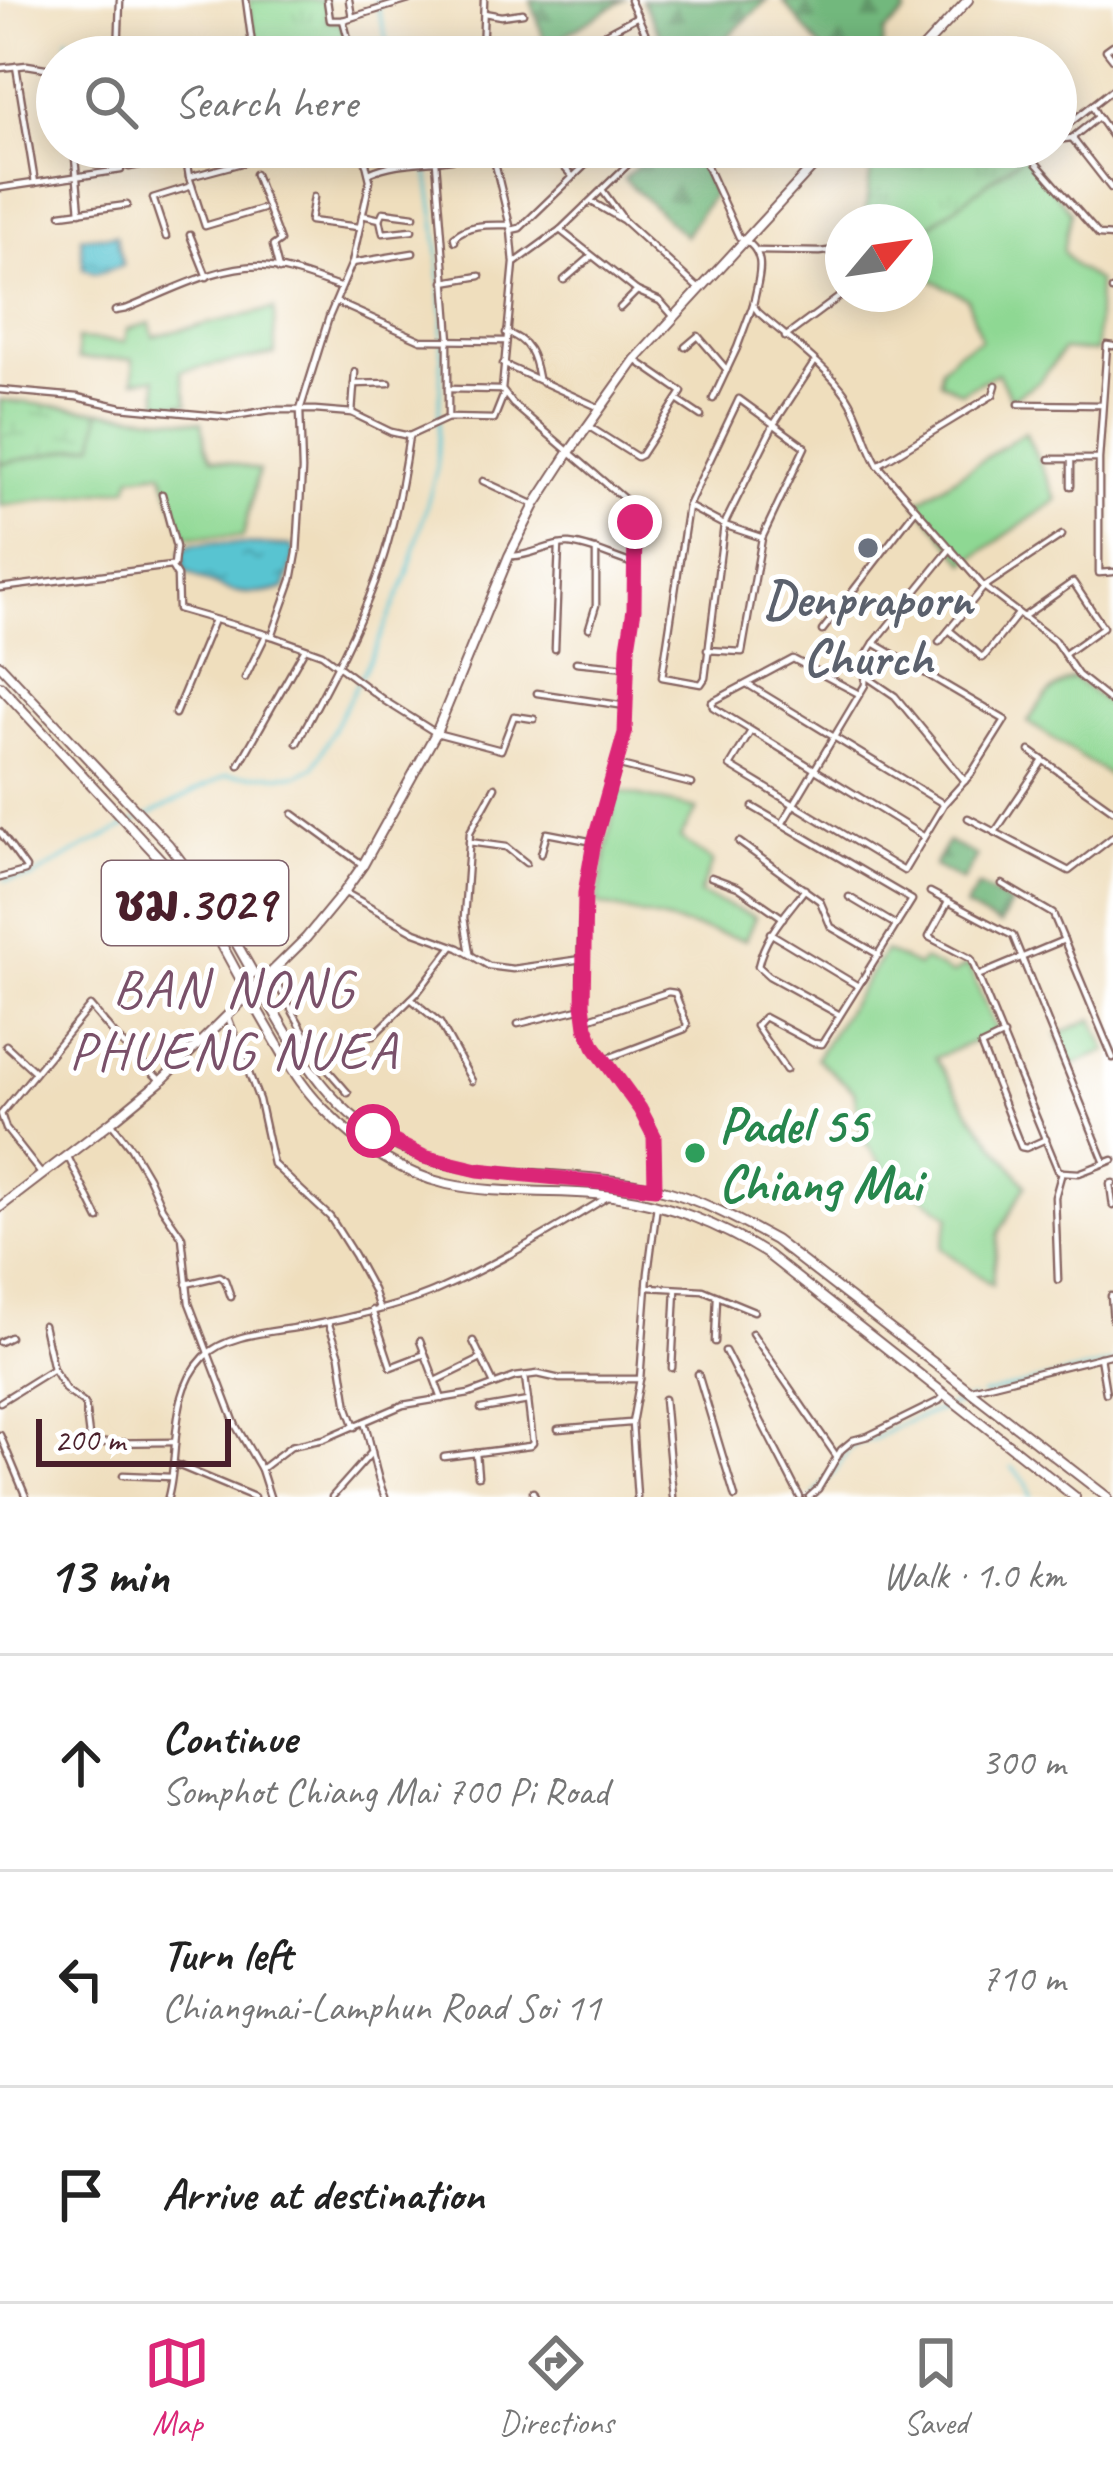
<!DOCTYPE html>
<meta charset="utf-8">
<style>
:root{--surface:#fff;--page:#f6f6f6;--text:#222;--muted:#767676;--line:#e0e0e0;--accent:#db2777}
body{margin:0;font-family:Caveat,"Playpen Sans Thai",sans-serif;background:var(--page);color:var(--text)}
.compass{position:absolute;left:825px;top:204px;width:108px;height:108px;border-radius:50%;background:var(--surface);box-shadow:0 6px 30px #0003;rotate:61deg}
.scale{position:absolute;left:36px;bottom:30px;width:195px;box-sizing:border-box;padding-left:12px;border:6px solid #4a1f2b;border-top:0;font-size:33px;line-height:42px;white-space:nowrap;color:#4a1f2b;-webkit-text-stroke:9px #fff;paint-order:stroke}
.stop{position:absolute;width:36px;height:36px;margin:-27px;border:9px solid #db2777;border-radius:50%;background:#fff}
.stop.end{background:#db2777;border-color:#fff;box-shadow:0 3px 12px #0008}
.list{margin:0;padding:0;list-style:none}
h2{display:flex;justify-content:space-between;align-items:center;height:156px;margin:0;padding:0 48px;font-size:51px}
h2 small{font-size:39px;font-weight:400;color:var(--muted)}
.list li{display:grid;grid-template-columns:78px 1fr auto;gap:36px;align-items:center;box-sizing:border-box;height:216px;padding:0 48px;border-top:3px solid var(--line)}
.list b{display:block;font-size:45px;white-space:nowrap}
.list p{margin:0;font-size:39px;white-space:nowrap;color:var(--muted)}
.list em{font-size:39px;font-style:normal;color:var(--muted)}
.icon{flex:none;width:66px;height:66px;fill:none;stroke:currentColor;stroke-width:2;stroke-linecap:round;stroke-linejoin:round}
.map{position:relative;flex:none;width:1113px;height:1497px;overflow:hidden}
.search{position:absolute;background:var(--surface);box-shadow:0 6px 30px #0003;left:36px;right:36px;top:36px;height:132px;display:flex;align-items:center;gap:30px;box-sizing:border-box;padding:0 42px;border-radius:66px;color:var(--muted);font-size:45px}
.sheet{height:804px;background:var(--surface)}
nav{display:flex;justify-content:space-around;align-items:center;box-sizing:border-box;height:168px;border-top:3px solid var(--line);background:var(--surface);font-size:33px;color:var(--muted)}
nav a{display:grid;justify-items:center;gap:6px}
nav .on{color:var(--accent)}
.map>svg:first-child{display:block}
.grass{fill:#8ed893;stroke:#6c7c5f;stroke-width:3}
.forest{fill:url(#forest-firs);stroke:#5e6c54;stroke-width:3}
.wetland{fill:url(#wetland-marsh);stroke:#6c7c5f;stroke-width:3}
.park{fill:url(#park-tufts);stroke:#6c7c5f;stroke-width:3}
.water{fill:url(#water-ripples);stroke:#51727e;stroke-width:3}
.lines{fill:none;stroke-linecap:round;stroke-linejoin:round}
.stream{stroke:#58c4d1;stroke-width:3}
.primary-tunnel{stroke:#ceb8a0;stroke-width:8;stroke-dasharray:8 4;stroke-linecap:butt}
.street-casing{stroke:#84625e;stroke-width:9}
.secondary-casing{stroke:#84625e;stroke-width:12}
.primary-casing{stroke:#84625e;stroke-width:12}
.street{stroke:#fff;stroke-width:4.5}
.secondary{stroke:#fff;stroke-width:8}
.primary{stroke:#fff;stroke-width:8}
.route{stroke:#db2777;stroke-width:15}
.worship-dot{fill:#6b7280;stroke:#fff;stroke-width:4.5}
.leisure-dot{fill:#2e9e5b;stroke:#fff;stroke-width:4.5}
.labels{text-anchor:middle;stroke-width:10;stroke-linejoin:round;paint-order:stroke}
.shield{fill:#fff;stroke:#80626b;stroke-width:3}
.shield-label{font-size:48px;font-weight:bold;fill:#4a1f2b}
.worship-label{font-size:51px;font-weight:bold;fill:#5b616d;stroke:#fff}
.leisure-label{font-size:51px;font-weight:bold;fill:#27864d;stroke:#fff;text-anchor:start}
.neighbourhood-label{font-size:54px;letter-spacing:3px;fill:#7a516a;stroke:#fff}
</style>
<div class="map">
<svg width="1113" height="1497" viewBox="0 0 1113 1497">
<defs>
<pattern id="forest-firs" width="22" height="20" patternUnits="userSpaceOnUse" patternTransform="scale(3)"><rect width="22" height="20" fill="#72b87d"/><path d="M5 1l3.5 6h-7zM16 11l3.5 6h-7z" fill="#609567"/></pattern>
<pattern id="wetland-marsh" width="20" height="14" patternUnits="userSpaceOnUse" patternTransform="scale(3)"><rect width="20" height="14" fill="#8ed893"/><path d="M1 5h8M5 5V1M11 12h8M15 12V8" fill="none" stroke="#7cb97f"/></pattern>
<pattern id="park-tufts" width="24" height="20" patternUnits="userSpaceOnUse" patternTransform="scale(3)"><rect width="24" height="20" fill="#8ed893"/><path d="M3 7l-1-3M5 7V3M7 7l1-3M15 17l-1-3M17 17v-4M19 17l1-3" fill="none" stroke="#7cb97f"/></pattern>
<pattern id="water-ripples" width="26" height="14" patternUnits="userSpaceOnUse" patternTransform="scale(3)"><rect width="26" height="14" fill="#58c4d1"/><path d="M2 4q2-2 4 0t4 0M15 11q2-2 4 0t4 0" fill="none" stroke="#4b9faa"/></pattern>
</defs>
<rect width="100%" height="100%" fill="#fff"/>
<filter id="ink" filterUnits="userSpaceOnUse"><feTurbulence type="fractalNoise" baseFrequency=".00833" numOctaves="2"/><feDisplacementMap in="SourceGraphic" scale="24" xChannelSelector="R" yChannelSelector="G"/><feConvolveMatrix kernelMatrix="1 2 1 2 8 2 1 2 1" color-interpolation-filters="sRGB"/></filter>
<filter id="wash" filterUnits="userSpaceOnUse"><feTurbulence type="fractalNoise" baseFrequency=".004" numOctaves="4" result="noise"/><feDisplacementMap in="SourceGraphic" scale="48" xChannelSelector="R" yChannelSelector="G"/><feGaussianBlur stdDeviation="2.7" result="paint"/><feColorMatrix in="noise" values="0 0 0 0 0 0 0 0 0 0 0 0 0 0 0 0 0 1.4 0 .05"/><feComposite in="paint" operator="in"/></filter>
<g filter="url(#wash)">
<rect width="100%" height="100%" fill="#efdebd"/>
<g class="grass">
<polygon points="1024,155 1071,212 1063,251 1075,266 1098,282 1096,352 1063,350 1041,380 1011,399 998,373 961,392 940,381 941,368 957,352 981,339 967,298 915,271 915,237"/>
<polygon points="274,309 275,354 181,371 188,404 159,403 156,378 134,380 133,359 78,359 77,339 125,342 127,329 150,323 153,336"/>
<polygon points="100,411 202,422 206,446 212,458 259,470 243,537 185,536 162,472 132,476 128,488 0,506 0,464 94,444"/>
<polygon points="1025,432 1057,500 966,563 916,503"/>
<path d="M1073,678L1113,708V778L1028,722C1041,701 1050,688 1073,678Z"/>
<polygon points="617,791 697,809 680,838 713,862 699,894 755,917 745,940 597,904"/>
<polygon points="885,951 918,966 923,960 952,974 968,965 997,1032 935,1058 972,1115 1026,1185 999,1233 992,1285 941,1248 950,1216 886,1171 861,1136 854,1091 816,1058"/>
<polygon points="1093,1019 1107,1051 1070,1066 1057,1034"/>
</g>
<g class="forest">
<polygon points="531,0 624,0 546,46"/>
<polygon points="642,0 767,0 706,57 665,57 662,39"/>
<polygon points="782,0 903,0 906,13 884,33 882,51 886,57 828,57"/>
<polygon points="657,147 688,147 697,156 713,194 685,236 624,179"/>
<polygon points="948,842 977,856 962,881 934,866"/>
<polygon points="978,886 1011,904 1000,925 965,907"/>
</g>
<polygon class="wetland" points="0,400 100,411 95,444 0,464"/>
<g class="park">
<polygon points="249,0 325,0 327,21 341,23 351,57 285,57 283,42 254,45"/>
<polygon points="874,147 1017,147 1024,155 915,237 915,222 864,222"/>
</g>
<g class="water">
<polygon points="116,235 123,265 95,274 83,268 81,237"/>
<path d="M213,543L292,546L295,555L285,588C247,601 219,590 185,570L181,552L192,544Z"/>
</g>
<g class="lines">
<g class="stream">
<polyline points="376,0 391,57"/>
<polyline points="68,57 68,38"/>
<polyline points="147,816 227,775 298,775 314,767 376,647 407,576 437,468 443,317 436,227 424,147"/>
<polyline points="5,880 32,878 73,853 138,820"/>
<polyline points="981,1395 1113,1363"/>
<polyline points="1012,1467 1027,1484 1031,1497"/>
<polyline points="813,1497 838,1467 848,1450 857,1443 874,1439 901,1424 972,1398"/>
</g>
</g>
</g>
<g filter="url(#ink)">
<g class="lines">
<g class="primary-tunnel">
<polyline points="253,973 267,999"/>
<polyline points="242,982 257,1009"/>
</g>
<g class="street-casing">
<g id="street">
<polyline points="327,0 330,20 343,20"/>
<polyline points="349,0 352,17"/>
<polyline points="630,0 650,43 652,57"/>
<polyline points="484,13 501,16 523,13"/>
<polyline points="343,20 409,0"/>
<polyline points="343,20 353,57"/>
<polyline points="1113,45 1106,50 1113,59"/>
<polyline points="580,47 638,16"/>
<polyline points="118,57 120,0"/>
<polyline points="128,57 145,57"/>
<polyline points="186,57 252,44 246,0"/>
<polyline points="482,57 484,0"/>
<polyline points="16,66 35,183"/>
<polyline points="0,68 27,65 57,70"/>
<polyline points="1099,118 1113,138"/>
<polyline points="1056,134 1113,89"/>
<polyline points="1072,138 1111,188"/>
<polyline points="1056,140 1072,138 1098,117 1092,106"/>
<polyline points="74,147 80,212"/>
<polyline points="184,147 189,177 205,226 262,209"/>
<path d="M491,147L511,230L514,263L502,390L513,404L630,504C644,526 631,618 628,648C626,675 629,703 625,730C617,783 594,834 586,889C581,922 577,994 586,1026C598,1067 638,1093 653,1133C659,1150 655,1171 655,1188"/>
<polyline points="546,147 572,176"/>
<path d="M698,147L739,237C771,252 758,278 753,305L758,312C787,338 825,364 847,396C861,417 865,443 878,465L984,587L1055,641L1078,675L1113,703"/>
<polyline points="1039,147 1029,155 1099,235 1113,236"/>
<polyline points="496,155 512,147"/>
<polyline points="436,161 450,340"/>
<polyline points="129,167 186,156"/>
<path d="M369,173C391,163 411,163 435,161C454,159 473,155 492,152"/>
<polyline points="255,174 280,241 273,246 279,270"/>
<polyline points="189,177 245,162"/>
<polyline points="0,188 121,170"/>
<polyline points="603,191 621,216"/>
<polyline points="314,197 310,221 358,227"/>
<polyline points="592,202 623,220 699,289"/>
<polyline points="61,214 127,205"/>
<polyline points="362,215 380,219 383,233 412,230"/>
<polyline points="380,219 383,212 414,216"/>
<polyline points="511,230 520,228 604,147"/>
<polyline points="560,230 637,291 660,301 674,317"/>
<polyline points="190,235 207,277"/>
<polyline points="166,237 153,198 192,186"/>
<path d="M455,241L454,237C469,223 490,225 509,225"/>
<polyline points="757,251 820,252 843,249"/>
<polyline points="516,262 560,230 646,147"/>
<polyline points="352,263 413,253"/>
<polyline points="564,280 592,256"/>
<polyline points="444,282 480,276"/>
<polyline points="1112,290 1113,290"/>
<polyline points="336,302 421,340 505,341"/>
<polyline points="620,308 637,291"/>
<path d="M115,311L126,309C167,293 224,261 269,267C293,270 318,280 341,288"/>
<path d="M506,333C529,339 534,356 538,378"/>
<polyline points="785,337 843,294"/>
<polyline points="448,340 448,418"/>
<polyline points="1113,346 1107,345 1099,459 1099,573 1113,572"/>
<polyline points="685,347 698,336 727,370"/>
<polyline points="503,364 600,408"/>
<polyline points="354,384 389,383"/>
<polyline points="448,389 502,390"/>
<polyline points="0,390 77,397 121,407 228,417 270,410 315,410 352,413 391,432 409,436 448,418 494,419 504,394"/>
<polyline points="713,399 737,348 753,305"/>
<polyline points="677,400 701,416"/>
<polyline points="1019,404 1101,405"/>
<polyline points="352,413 355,372"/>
<polyline points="588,426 637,457 641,455 682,392 637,361"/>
<polyline points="1050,459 1098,459"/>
<polyline points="1071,462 1071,486"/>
<polyline points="878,465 993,395 996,385"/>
<polyline points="483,481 535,505"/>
<polyline points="162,494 176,547 174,565"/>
<polyline points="688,506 724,525 760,537"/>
<path d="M513,556C532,556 550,543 569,544C592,546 612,558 634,564"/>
<polyline points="0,588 171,566 177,576 178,609 272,636 322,654 385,701 436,733 501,750 514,716 534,719"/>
<polyline points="1023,617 1073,582 1103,627 1065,654"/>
<polyline points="589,628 596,605 596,550"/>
<polyline points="949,630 983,658 1018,614"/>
<polyline points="822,631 916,509"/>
<polyline points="272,636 292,580 297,553 302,470 300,410 329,317 352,263 370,180 362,147"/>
<polyline points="939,642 984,587 1062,535"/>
<polyline points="555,649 559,545"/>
<polyline points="707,650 742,652 762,538 805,447 739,399 688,506 662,677 701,684 705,678 724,525 774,424 814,363"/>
<polyline points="576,662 627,667"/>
<polyline points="867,677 895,696 965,781"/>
<polyline points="245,678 266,635"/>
<polyline points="747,684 942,803"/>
<polyline points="537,693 626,706"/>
<polyline points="859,694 793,659 712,702 713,707 923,836"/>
<polyline points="175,714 214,620"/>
<polyline points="751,731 730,766 904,871 944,804 971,774 1005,720 874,643"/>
<path d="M297,743C325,690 354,638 375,582C392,537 402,485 409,436"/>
<polyline points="1030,751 1113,810"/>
<polyline points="239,765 304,650"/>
<polyline points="616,765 692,784"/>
<polyline points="753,807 912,900 822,1044 813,1043 764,1017 756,1026 786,1070"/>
<polyline points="293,814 363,865"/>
<polyline points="968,818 1069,871 1113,837"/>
<polyline points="782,824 865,685 866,656 874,643 951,548"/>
<polyline points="0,832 26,868 25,871 0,878"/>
<polyline points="995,832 1042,762"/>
<polyline points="469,842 506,847 526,863"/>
<polyline points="739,842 820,901 831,927 879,955"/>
<polyline points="541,854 547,833 594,842"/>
<polyline points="711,877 738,887 783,918"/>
<polyline points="1002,884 1053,914 1113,1058"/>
<path d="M805,889C786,914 765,935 758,966L769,976L838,1014"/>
<polyline points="344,892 415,932 459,948 489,966 513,969 582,959"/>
<polyline points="930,892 1013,936 1105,1163"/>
<polyline points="849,897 896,925"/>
<polyline points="947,904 929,937 971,959 1058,1170 1062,1172"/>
<polyline points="770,933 858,986"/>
<polyline points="470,953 464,918 470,832 495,787"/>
<polyline points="271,973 321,1062 348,1093"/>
<polyline points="980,975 1064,940"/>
<polyline points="411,999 440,1023 472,1081"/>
<polyline points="228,1017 259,1100 273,1164 330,1217 354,1255 373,1290 379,1308"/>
<polyline points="584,1020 668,992 675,993 687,1025 685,1029 603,1060"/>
<polyline points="518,1024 583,1008"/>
<polyline points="1004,1035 981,1046 1021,1147 1026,1148 1046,1139"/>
<polyline points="373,1036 417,993 453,946"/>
<polyline points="6,1045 33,1070"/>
<polyline points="111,1122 131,1148 148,1177 162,1208 182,1237 189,1303 236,1426 261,1469 270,1497"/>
<polyline points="67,1155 99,1219"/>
<polyline points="1062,1172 1079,1173 1113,1160"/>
<polyline points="42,1175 6,1129 1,1114 90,1006 119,1040 161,1081"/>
<polyline points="1113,1183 1110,1184 1113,1206"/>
<polyline points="1058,1280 1055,1197 1062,1172"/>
<polyline points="186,1284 220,1276 225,1280 231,1297"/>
<polyline points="647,1287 703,1290 754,1311"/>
<polyline points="1111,1296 1113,1320"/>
<polyline points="372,1310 391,1367 425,1354 442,1399"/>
<polyline points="328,1322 340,1356 348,1408 355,1427"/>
<polyline points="43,1325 53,1369 66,1390 85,1404 89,1436 94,1443 175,1442"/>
<polyline points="752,1333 837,1457"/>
<polyline points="420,1341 425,1354"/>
<polyline points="473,1341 494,1384"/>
<polyline points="0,1342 10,1337"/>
<polyline points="715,1342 717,1296"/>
<polyline points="725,1351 800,1497"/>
<polyline points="1100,1357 1106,1393"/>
<polyline points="672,1368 676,1289"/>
<polyline points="698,1374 735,1497"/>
<polyline points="436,1381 481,1359"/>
<polyline points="972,1389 1113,1354"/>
<polyline points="664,1399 673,1497"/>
<polyline points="0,1402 53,1369"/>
<polyline points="481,1409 528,1401"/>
<path d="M364,1422C373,1448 374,1473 385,1497"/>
<polyline points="558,1429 630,1423"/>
<polyline points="0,1435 26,1497"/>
<polyline points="476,1453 478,1476"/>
<polyline points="444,1457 530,1446 533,1443 525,1376"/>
<polyline points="175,1464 254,1497"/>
<polyline points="261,1469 291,1446 324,1439 403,1405 469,1394 515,1377 538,1374 560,1379 640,1379"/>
<polyline points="123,1475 171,1477"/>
<polyline points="533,1492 535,1497"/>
<path d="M168,1497C180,1452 168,1394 204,1357C227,1333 276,1332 307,1326C345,1319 406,1305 440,1289C497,1264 556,1229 609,1196"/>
<polyline points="332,1497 372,1452"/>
<polyline points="637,1497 632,1423 640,1379 648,1273 657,1205"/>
<polyline points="809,1497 818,1489 841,1450 853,1440 868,1436 939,1401 946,1394"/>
</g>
</g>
<g class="secondary-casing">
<g id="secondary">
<polyline points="915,57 968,0"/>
<polyline points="0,1207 111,1122 161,1081 306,938 344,892 363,865 436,733 509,556 535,505 570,451 635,360 831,147"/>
</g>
</g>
<g class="primary-casing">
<g id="primary">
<polyline points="0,665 168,844 217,909 253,973"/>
<polyline points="0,686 164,863 217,936 242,982"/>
<path d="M267,999C307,1070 342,1127 423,1157C440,1163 460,1166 478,1170C536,1175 598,1175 655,1188C698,1198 737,1219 775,1240L1107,1497"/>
<path d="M257,1009C277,1043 295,1080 323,1108C357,1143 399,1173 447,1184C501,1196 559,1188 613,1196C670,1204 718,1224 767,1254L1075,1497"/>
</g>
</g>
<use href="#street" class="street"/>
<use href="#secondary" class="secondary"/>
<use href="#primary" class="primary"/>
</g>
</g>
<g class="lines" filter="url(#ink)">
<polyline class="route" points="373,1131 424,1157 478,1170 655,1188 654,1136 640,1109 594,1046 586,1027 583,1004 585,893 594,842 625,733 628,647 634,609 635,522"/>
</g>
<circle class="worship-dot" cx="868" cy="548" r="12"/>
<circle class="leisure-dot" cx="695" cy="1153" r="12"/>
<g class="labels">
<rect class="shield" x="102" y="861" width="186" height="84" rx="9"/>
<g class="shield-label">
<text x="195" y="920">ชม.3029</text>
</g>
<g class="worship-label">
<text x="868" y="616">Denpraporn<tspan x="868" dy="59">Church</tspan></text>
</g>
<g class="leisure-label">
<text x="719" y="1142">Padel 55<tspan x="719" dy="59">Chiang Mai</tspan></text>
</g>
<g class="neighbourhood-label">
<text x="234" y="1006">BAN NONG<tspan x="234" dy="62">PHUENG NUEA</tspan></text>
</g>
</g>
</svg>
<svg class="compass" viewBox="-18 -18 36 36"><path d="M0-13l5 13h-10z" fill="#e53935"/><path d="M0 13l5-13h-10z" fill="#767676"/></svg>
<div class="scale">200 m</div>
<div class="stop" style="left:373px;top:1131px"></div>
<div class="stop end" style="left:635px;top:522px"></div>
<div class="search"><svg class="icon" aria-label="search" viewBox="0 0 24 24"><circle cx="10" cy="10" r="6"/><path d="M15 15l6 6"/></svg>Search here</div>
</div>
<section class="sheet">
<h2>13 min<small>Walk · 1.0 km</small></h2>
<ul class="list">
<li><svg class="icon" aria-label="ahead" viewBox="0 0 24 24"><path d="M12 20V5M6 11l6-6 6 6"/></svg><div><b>Continue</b><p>Somphot Chiang Mai 700 Pi Road</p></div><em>300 m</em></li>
<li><svg class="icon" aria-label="left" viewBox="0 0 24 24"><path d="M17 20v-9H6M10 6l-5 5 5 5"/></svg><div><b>Turn left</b><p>Chiangmai-Lamphun Road Soi 11</p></div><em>710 m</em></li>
<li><svg class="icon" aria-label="arrive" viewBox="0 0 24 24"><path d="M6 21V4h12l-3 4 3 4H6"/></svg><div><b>Arrive at destination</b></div></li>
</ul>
</section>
<nav>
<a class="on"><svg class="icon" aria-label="map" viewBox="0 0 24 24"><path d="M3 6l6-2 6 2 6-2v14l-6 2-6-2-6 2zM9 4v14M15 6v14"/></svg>Map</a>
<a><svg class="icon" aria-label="directions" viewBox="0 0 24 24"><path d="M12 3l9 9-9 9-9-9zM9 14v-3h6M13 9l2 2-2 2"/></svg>Directions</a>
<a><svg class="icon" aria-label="saved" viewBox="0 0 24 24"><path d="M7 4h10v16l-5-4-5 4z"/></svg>Saved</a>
</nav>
